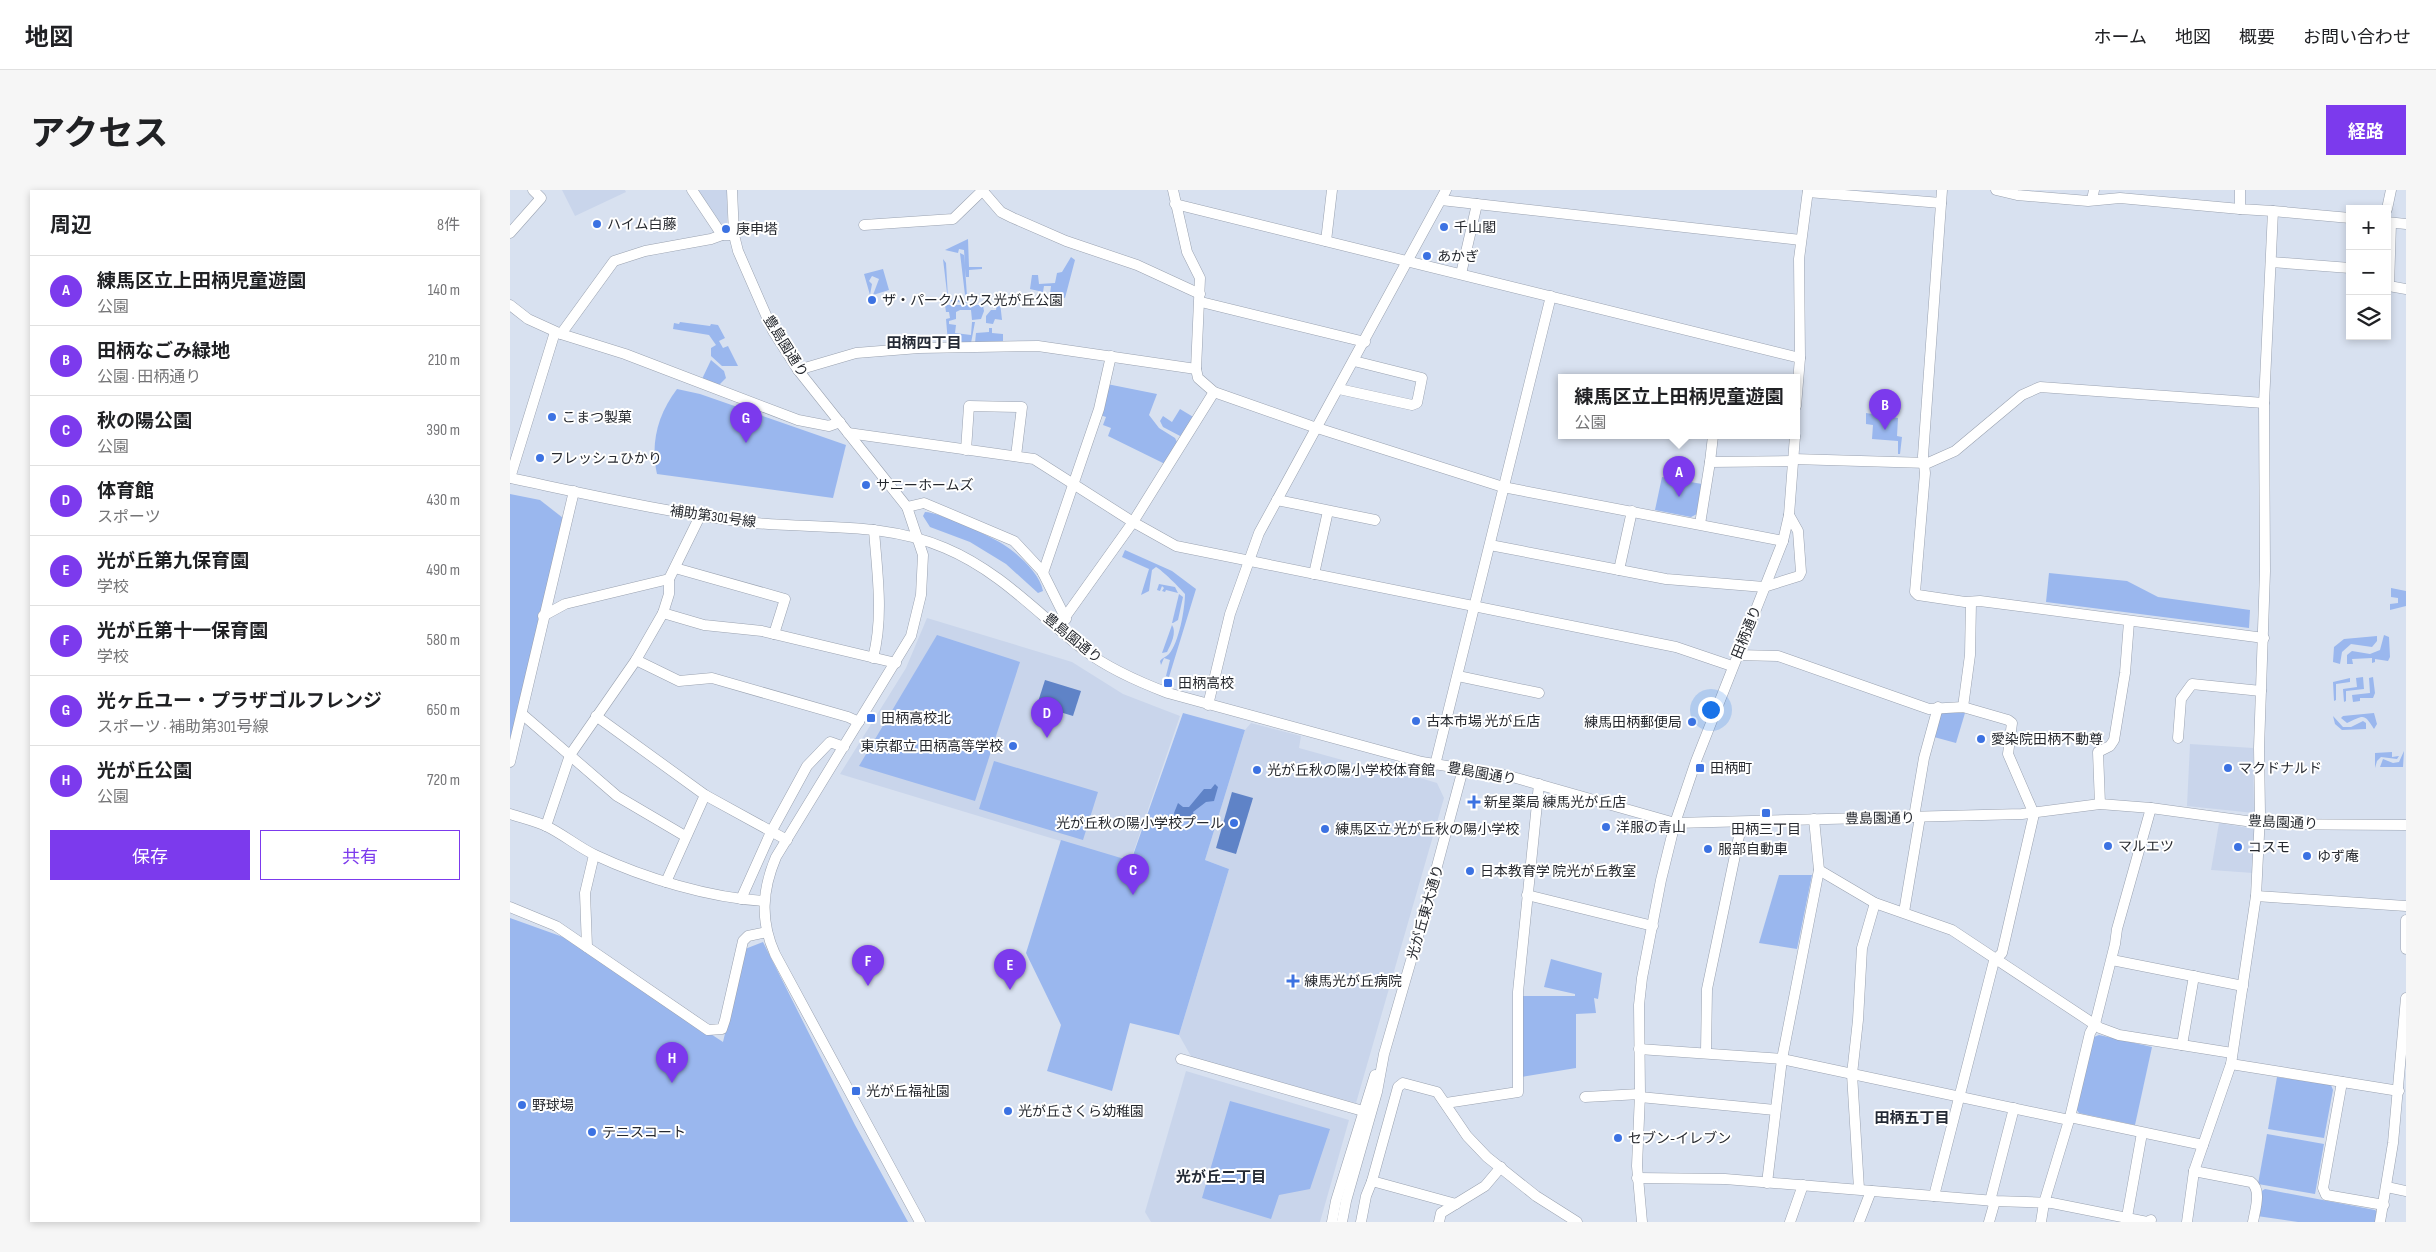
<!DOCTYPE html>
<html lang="ja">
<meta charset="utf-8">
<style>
:root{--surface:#fff;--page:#f6f6f6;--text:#202124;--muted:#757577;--line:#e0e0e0;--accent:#7c3aed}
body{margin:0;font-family:"Sofia Sans Condensed","Noto Sans JP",sans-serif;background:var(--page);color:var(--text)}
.controls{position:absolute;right:15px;top:15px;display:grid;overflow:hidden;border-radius:0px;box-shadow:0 2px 8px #0003}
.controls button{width:45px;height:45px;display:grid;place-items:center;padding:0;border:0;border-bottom:1px solid var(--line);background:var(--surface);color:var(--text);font:25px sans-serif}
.you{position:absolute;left:1200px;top:519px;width:18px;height:18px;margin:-12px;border:4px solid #fff;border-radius:50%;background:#1a73e8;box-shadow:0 0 0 8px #1a73e833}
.badge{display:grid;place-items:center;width:32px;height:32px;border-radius:50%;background:var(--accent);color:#fff;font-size:16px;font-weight:700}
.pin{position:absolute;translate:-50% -41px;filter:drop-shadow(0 1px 2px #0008)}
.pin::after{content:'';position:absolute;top:26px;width:18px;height:15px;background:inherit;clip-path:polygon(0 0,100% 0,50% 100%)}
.popup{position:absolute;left:1048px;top:184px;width:242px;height:65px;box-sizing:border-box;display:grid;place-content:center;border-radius:0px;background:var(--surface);filter:drop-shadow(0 1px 4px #0005);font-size:16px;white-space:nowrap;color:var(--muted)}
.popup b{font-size:19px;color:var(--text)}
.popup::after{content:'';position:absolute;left:50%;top:100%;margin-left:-10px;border:10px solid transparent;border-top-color:var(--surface)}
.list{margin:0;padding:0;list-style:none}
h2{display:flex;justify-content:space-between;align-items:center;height:65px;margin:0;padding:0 20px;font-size:21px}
h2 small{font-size:16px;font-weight:400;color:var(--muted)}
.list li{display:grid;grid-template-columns:32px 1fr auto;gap:15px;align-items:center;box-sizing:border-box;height:70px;padding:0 20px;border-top:1px solid var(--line)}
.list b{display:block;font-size:19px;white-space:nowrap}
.list p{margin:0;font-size:16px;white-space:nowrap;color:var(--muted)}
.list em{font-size:16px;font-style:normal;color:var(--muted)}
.actions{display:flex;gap:10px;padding:15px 20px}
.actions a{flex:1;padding:11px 0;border:1px solid var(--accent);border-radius:0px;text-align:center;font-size:18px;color:var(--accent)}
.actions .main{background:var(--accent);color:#fff}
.icon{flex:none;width:28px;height:28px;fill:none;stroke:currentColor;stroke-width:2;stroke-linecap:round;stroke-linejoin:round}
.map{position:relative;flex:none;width:1896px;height:1032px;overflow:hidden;border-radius:0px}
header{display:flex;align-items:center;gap:30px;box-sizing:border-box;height:70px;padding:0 25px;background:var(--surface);border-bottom:1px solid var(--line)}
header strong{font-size:24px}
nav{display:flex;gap:28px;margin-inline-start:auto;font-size:18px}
.intro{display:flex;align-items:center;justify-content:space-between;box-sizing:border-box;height:120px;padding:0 30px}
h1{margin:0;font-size:35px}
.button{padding:12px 22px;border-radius:0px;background:var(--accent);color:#fff;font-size:18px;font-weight:700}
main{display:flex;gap:30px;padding:0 30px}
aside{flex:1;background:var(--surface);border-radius:0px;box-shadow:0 2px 8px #0003}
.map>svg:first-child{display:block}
.built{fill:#c9d5eb}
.green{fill:#9ab7ee}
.water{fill:#5f83c7}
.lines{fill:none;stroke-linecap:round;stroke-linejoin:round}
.minor-casing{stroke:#9aa2b0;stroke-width:11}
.minor{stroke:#fff;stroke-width:10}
.poi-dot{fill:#3c72e2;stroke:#fff;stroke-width:2}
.labels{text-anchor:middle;stroke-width:4;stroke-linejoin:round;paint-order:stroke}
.poi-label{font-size:14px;fill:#26292f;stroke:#fff;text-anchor:start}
.street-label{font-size:14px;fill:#26292f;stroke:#fff}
.neighbourhood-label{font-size:15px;font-weight:bold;fill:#242a35;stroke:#fff}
</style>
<header>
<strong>地図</strong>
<nav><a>ホーム</a><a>地図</a><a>概要</a><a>お問い合わせ</a></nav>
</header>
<div class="intro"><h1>アクセス</h1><a class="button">経路</a></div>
<main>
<aside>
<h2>周辺<small>8件</small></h2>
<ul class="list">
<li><span class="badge">A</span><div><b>練馬区立上田柄児童遊園</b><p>公園</p></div><em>140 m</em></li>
<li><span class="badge">B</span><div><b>田柄なごみ緑地</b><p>公園 · 田柄通り</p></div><em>210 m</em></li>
<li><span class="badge">C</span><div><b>秋の陽公園</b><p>公園</p></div><em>390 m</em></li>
<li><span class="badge">D</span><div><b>体育館</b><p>スポーツ</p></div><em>430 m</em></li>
<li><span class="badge">E</span><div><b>光が丘第九保育園</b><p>学校</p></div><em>490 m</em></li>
<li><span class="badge">F</span><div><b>光が丘第十一保育園</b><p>学校</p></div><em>580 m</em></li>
<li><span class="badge">G</span><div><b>光ヶ丘ユー・プラザゴルフレンジ</b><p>スポーツ · 補助第301号線</p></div><em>650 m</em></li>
<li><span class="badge">H</span><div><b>光が丘公園</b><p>公園</p></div><em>720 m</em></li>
</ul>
<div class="actions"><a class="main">保存</a><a>共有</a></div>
</aside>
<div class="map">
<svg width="1896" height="1032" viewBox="0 0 1896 1032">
<rect width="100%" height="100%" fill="#d8e1f0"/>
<g class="built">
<polygon points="52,0 115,0 116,2 65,26"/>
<polygon points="185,0 217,0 217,34 208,36"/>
<polygon points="417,428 562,472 613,504 670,526 620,672 330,584 396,478"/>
<polygon points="741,533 791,546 789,558 872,581 873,577 927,593 934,608 846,913 682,868 669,845 719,679 695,670 735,540"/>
<polygon points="1680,554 1743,558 1744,623 1677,616"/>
<polygon points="1709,633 1745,639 1743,683 1701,680"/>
<polygon points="676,881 839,930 810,1032 641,1032 635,1022"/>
</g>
<g class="green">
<polygon points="458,49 459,77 472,77 472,79 459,80 459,87 456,87 455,78 457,106 455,105 450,63 454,65 455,75 454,60 449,59 448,63 435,60"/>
<polygon points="561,67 565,70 555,108 540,104 541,96 534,96 533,102 520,99 522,85 528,85 529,94 545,93 547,83 552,82"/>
<polygon points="433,69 436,73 438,108 440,110 457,110 457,113 438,111"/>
<polygon points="373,79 379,100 363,105 369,89 362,86 359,91 362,94 360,105 354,84"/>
<polygon points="488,106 494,109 494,112 490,112 492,130 485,129 483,134 476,133 476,126 481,120 486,120"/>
<polygon points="435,115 473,115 474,121 471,129 462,130 461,120 450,120 446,122 446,129 439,131 439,134 446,135 445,143 461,145 462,132 465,132 461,153 438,153 436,129 440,128 439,122 436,122"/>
<polygon points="170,132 200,136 201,134 208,135 215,148 209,151 213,158 218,156 228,176 212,176 201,166 201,158 206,155 199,145 163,139 164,133 169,134"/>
<polygon points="479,138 482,138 482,143 493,144 493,153 465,153 466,143 479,142"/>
<polygon points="201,170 214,181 216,188 209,195 192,189"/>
<polygon points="597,194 647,204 639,225 649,238 665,248 668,254 655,274 598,246 601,238 593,235 596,227 590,225"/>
<path d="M167,199L190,204L336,255L323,308L147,284C140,253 148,224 167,199Z"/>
<polygon points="670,219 685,228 672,247 653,237 650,231 653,226 662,232"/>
<polygon points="1356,223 1388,228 1387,246 1392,247 1390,264 1388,264 1388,251 1362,249 1363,235 1356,234"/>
<polygon points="1152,287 1192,294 1187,324 1181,327 1145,320"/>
<polygon points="0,304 30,310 53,328 0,550"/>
<path d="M415,322C430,322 488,349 500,359C513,369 530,385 533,401L528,403L496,374L460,352L420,337L413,326Z"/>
<path d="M615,360L662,381L686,399L659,487L656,486L660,470L654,468L651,475L650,471C652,468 656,467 659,464C669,453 675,418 675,404C670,398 652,380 646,377L642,380L639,401L631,405L639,379L612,367Z"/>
<polygon points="1539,383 1617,391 1648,407 1740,420 1739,438 1536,412"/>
<polygon points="649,394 665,397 668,403 656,400 655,402 652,401 654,398 652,396 650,401 647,400"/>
<polygon points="1881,398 1896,401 1896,416 1880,420 1880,414 1888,413 1888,408 1881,407"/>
<polygon points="669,404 673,407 668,430 663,433 662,433"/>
<path d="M662,435C667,442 661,454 657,462L652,463Z"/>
<polygon points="427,445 510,472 465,611 349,576"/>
<polygon points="1874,445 1879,447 1880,467 1878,471 1865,469 1865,472 1862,473 1862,468 1842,469 1843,474 1837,474 1837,465 1842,461 1860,464 1870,460"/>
<polygon points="1867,446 1867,451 1862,457 1841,454 1832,462 1830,474 1823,472 1824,457 1834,449"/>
<polygon points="1863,487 1865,503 1863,508 1850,508 1850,511 1843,512 1842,505 1860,503 1859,488"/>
<polygon points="1840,488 1840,492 1826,494 1826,510 1824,511 1823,492"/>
<polygon points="1846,488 1853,487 1854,499 1836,501 1836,511 1834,512 1833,499 1847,497"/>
<polygon points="1432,521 1455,523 1446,553 1424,547"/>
<polygon points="673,523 735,540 695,670 719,679 669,845 620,833 602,901 537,881 551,835 516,763 551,650 621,671"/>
<path d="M1864,523L1867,534L1864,539C1854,523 1854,525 1837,533L1831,528L1833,526Z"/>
<polygon points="1823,526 1833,537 1841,537 1853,531 1856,533 1856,539 1832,540 1825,534"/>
<polygon points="1894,561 1893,577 1870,577 1873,569 1883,573 1889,572"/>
<polygon points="1882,562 1882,567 1889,566 1887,569 1871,567 1867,571 1865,578 1865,563"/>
<polygon points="484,571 588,602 573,650 469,619"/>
<polygon points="1269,685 1302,685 1287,759 1249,753"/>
<polygon points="0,728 53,747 213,852 235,759 253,752 345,935 398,1032 0,1032"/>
<polygon points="1041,769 1092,783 1088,809 1084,808 1086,823 1066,824 1066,878 1011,887 1011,806 1065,806 1065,804 1034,797"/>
<polygon points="1589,845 1642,857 1625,935 1569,923 1566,919 1584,847"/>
<polygon points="1767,887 1821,895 1823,900 1814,948 1758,939"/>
<polygon points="720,911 820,939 800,999 769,1005 761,1029 692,1008"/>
<polygon points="1757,944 1814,954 1805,1004 1748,994"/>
<polygon points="1755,999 1865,1020 1868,1023 1867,1032 1788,1032 1747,1026 1750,1002"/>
</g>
<g class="water">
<polygon points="535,490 571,501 563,526 527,515"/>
<polygon points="705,594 708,597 704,611 696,612 683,622 684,625 687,627 680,632 666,629 664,623 668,613 673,617 679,617 694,599 701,599"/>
<polygon points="722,602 743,608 726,664 706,658"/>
</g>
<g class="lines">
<g class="minor-casing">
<g id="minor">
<polyline points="182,0 212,45"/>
<path d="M222,0L224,45L228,61L263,141L288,180L397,317L413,365L411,405L401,446L266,667C252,700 250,731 265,764L410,1032"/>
<polyline points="472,0 491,22 503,28 556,51 627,75 690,104"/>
<polyline points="663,0 677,62 690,88 686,179 688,188 704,202 801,236 993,297 1273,351"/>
<polyline points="1432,0 1413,266 1415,283 1405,402 1408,405 1455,412 1470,411 1754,448"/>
<polyline points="1486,0 1507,5 1578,11 1610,8 1730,19"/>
<polyline points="1298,2 1431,13"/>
<polyline points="931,10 1291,50"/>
<polyline points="1582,10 1584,0"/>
<polyline points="665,14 1290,168"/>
<polyline points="1877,19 1881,0"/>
<polyline points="1763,21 1840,28"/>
<polyline points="1877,32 1896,34"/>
<polyline points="1881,33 1879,96 1896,99"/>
<polyline points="354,35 443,29 473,0"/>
<polyline points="0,43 31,8 23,0"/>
<polyline points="816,51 822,0"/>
<polyline points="1761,72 1840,78"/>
<polyline points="951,84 967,14"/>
<polyline points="691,112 855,152"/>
<polyline points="0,115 18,129 51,144 115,164 288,230 319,236 330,232"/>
<polyline points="51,144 104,71 135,61 201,49 212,45 224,45"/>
<polyline points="288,180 346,163 409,158 528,156 686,179"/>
<polyline points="829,199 902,215 907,213 912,188 844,171"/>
<polyline points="1286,216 1290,168 1289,69 1298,0"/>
<polyline points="338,243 524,269 623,332 666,356 1166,457 1222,476"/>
<polyline points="456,260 459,216 512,217 506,266"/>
<polyline points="1283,269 1418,273 1445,261 1512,205 1530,197 1754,213"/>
<polyline points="1200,272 1203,246"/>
<path d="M0,288C81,305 163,324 245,333C309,339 375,332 435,358C490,381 528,424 574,460C599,479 629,492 658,503L912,572L999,586L1165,633L1512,624L1590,614L1641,618L1758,634L1896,635"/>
<polyline points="0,288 45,142"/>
<polyline points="767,310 865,330"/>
<polyline points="397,317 414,313 504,351 532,381 556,429"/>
<polyline points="1190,334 1200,272 1283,271"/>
<polyline points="980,355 1156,389 1254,397 1289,386 1291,382 1288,341 1279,325"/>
<polyline points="165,378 275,409 264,444"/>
<polyline points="1109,380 1122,321"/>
<polyline points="533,383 589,219 601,166"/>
<polyline points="804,384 818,321"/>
<polyline points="153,423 194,435 252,441 386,473"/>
<polyline points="33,426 55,414 159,389"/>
<polyline points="548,437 623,332 704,202"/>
<polyline points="1227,465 1268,466 1419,519 1453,517 1498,530 1502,533 1498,564 1524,624 1492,763 1484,771 1424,1006"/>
<path d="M363,468C374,426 367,382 364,340"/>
<polyline points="126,470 169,491 202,488 338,527 349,532"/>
<polyline points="948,486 1029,503"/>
<polyline points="698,515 720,424 749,343 936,0"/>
<polyline points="1453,517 1460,465 1461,412"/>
<polyline points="12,524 107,606 175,646"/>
<polyline points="86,526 195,605 277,650"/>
<polyline points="1668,548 1671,509 1682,494 1751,501"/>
<polyline points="0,572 64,301"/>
<polyline points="925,575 1041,106"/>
<polyline points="1590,614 1588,562 1600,556 1604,550 1615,483 1619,432"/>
<path d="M0,624C12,628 25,631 36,636C53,644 68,657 85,665C134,688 200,708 254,711"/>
<polyline points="1404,627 1414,568 1428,517"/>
<polyline points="36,636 60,565 126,470 153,423 159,404 159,389 190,326"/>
<polyline points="1309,680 1365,713 1442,740 1590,838 1609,845 1722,863"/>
<polyline points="156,692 195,605"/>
<polyline points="1017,705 1143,736"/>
<polyline points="1746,706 1896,716"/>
<polyline points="231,709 261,642 297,576 320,552 334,557"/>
<polyline points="0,717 46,736 198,840 212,839 215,830 233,751 238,746 257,742"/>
<polyline points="1394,722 1410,627"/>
<polyline points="1896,730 1896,759"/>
<polyline points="77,757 75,703 84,665"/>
<polyline points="1602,770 1733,796"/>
<polyline points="1672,855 1684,786"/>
<polyline points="1129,859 1272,869 1559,930"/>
<polyline points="1196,862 1197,799 1232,632"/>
<polyline points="671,869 853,921"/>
<polyline points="1721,874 1889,901"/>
<polyline points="1832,892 1813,998 1816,1005 1874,1015"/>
<polyline points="1075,907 1130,904"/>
<polyline points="1130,907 1265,920"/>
<polyline points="936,913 1008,902 1008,802 1029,594"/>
<polyline points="1560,927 1693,955"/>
<path d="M1684,981L1741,992C1752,1000 1745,1020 1743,1032"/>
<polyline points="1127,988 1215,989 1485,1011 1542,1013 1637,1032 1641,1030"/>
<polyline points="1257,993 1272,869 1309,680 1304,629"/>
<polyline points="1877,997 1896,1001"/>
<polyline points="1349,999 1342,884 1348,830 1352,758 1365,713"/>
<polyline points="1480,1011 1504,918"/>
<polyline points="946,1014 862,991 888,897 893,893 927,902 957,946 977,967 1026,1006 1067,1032"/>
<polyline points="1617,1027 1632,943"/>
<polyline points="822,1032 826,1011 865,885"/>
<polyline points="832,1032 836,1011 867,902 874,864 911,736 953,579"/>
<polyline points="851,1032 856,1006 862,991"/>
<polyline points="929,1032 931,1023 975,996 991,977"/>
<polyline points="1132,1032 1127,976 1130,904 1129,815 1132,788 1151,690 1165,633 1186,571 1273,351 1279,325 1285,246"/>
<polyline points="1280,1032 1293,995"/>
<polyline points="1349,1032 1361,1001"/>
<polyline points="1479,1032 1485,1011"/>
<polyline points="1531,1032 1534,1013 1560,927 1580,843 1585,834 1605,754 1607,739 1641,618"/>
<polyline points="1677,1032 1684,981 1721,874 1746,706 1750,624 1749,558 1755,381 1754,213 1763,21 1730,19 1730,0"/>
<polyline points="1870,1032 1883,953 1896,808"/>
</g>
</g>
<use href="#minor" class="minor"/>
</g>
<g class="poi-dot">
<circle cx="87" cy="34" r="5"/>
<circle cx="934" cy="37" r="5"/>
<circle cx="216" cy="39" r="5"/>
<circle cx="917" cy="66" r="5"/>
<circle cx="362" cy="110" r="5"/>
<circle cx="42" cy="227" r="5"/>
<circle cx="30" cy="268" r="5"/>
<circle cx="356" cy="295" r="5"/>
<rect x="653" y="488" width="10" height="10" rx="2.5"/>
<rect x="356" y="523" width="10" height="10" rx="2.5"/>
<circle cx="906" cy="531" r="5"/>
<circle cx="1182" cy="532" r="5"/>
<circle cx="1471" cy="549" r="5"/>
<circle cx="503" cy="556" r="5"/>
<rect x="1185" y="573" width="10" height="10" rx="2.5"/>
<circle cx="1718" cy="578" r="5"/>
<circle cx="747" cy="580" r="5"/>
<path d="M961.5 604.5h5v5h5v5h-5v5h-5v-5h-5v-5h5z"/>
<rect x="1251" y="618" width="10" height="10" rx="2.5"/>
<circle cx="724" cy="633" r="5"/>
<circle cx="1096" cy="637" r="5"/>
<circle cx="815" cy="639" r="5"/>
<circle cx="1598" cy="656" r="5"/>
<circle cx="1728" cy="657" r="5"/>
<circle cx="1198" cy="659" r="5"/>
<circle cx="1797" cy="666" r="5"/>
<circle cx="960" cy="681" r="5"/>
<path d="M780.5 783.5h5v5h5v5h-5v5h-5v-5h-5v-5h5z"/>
<rect x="341" y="896" width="10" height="10" rx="2.5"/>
<circle cx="12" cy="915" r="5"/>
<circle cx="498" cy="921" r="5"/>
<circle cx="82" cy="942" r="5"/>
<circle cx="1108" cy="948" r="5"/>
</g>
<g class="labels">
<g class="poi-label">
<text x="97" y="39">ハイム白藤</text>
<text x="944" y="42">千山閣</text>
<text x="226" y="44">庚申塔</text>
<text x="927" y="71">あかぎ</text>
<text x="372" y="115">ザ・パークハウス光が丘公園</text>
<text x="52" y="232">こまつ製菓</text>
<text x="40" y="273">フレッシュひかり</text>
<text x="366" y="300">サニーホームズ</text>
<text x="668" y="498">田柄高校</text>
<text x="371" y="533">田柄高校北</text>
<text x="916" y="536">古本市場 光が丘店</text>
<text x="1172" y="537" text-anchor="end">練馬田柄郵便局</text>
<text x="1481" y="554">愛染院田柄不動尊</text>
<text x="493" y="561" text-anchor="end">東京都立 田柄高等学校</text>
<text x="1200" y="583">田柄町</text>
<text x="1728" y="583">マクドナルド</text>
<text x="757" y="585">光が丘秋の陽小学校体育館</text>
<text x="974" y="617">新星薬局 練馬光が丘店</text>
<text x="714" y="638" text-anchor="end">光が丘秋の陽小学校プール</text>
<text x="1106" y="642">洋服の青山</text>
<text x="825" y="644">練馬区立 光が丘秋の陽小学校</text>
<text x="1256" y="644" text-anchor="middle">田柄三丁目</text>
<text x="1608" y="661">マルエツ</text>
<text x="1738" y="662">コスモ</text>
<text x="1208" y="664">服部自動車</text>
<text x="1807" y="671">ゆず庵</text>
<text x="970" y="686">日本教育学 院光が丘教室</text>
<text x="794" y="796">練馬光が丘病院</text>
<text x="356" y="906">光が丘福祉園</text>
<text x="22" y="920">野球場</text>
<text x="508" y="926">光が丘さくら幼稚園</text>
<text x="92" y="947">テニスコート</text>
<text x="1118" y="953">セブン-イレブン</text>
</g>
<g class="street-label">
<text transform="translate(276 156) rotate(58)" y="5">豊島園通り</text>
<text transform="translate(203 326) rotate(8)" y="5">補助第301号線</text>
<text transform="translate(1236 442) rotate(-68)" y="5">田柄通り</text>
<text transform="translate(563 448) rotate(39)" y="5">豊島園通り</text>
<text transform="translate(972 583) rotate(10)" y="5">豊島園通り</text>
<text transform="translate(1370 628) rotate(-1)" y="5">豊島園通り</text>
<text transform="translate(1773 632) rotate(3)" y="5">豊島園通り</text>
<text transform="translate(915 722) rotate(-74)" y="5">光が丘東大通り</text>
</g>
<g class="neighbourhood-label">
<text x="414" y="158">田柄四丁目</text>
<text x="1402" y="933">田柄五丁目</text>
<text x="711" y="992">光が丘二丁目</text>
</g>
</g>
</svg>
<div class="controls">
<button>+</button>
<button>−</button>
<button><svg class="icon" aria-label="layers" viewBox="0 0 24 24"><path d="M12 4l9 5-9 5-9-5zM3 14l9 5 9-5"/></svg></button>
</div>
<div class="you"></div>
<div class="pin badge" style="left:1169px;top:307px">A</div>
<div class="popup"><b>練馬区立上田柄児童遊園</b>公園</div>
<div class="pin badge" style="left:1375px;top:240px">B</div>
<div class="pin badge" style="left:623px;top:705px">C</div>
<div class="pin badge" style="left:537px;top:548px">D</div>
<div class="pin badge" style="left:500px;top:800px">E</div>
<div class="pin badge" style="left:358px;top:796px">F</div>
<div class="pin badge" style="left:236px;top:253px">G</div>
<div class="pin badge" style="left:162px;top:893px">H</div>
</div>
</main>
